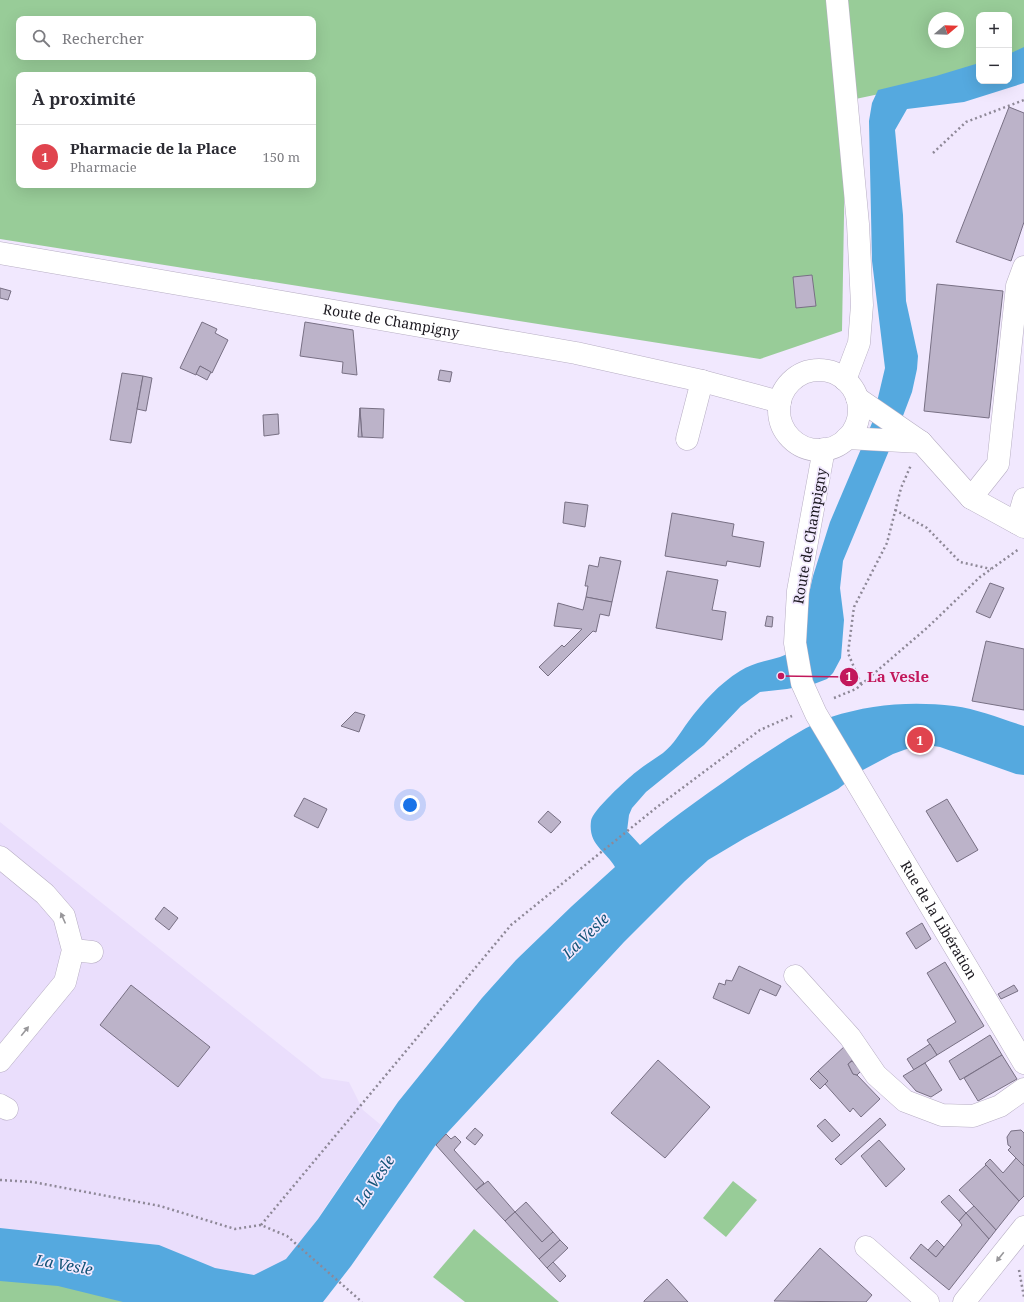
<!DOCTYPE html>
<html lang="fr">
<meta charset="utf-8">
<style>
:root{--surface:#fff;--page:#f7f7f7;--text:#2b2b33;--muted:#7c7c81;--line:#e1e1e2;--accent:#7c3aed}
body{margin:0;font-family:"Noto Serif",serif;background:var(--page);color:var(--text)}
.controls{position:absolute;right:12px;top:12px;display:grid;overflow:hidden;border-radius:8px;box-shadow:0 4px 16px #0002}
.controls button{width:36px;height:36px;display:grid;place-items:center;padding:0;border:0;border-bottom:1px solid var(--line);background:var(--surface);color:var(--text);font:20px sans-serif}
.compass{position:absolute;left:928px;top:12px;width:36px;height:36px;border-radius:50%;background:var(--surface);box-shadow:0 4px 16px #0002;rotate:71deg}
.you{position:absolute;left:410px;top:805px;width:14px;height:14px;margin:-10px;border:3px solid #fff;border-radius:50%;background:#1a73e8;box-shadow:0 0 0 6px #1a73e833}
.badge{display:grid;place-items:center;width:26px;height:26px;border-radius:50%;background:var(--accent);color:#fff;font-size:13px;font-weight:700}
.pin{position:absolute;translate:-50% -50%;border:2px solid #fff;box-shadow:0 1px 4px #0006}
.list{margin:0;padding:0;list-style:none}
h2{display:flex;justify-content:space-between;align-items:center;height:52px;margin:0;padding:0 16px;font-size:17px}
h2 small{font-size:13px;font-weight:400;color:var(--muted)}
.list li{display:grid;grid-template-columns:26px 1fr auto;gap:12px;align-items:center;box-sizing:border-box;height:64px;padding:0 16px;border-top:1px solid var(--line)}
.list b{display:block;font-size:15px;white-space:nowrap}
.list p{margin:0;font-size:13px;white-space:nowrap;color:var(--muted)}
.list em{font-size:13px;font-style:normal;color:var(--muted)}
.icon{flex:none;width:22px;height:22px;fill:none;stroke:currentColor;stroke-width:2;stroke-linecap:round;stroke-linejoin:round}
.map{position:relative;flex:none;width:1024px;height:1302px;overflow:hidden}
.search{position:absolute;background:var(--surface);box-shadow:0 4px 16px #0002;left:16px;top:16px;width:300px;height:44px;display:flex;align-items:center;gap:10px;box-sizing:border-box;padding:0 14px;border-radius:8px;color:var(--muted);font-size:15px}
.panel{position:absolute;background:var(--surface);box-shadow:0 4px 16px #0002;left:16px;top:72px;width:300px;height:116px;border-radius:8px}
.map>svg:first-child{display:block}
.built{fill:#eadefc}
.green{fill:#98cc98;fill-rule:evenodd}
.water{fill:#55a9df}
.building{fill:#bcb3c9;stroke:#787084}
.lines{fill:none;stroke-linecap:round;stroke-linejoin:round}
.minor-casing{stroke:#b7aec3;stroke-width:23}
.path{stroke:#8e8897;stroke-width:2.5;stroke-dasharray:2 3;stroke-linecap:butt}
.minor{stroke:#fff;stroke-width:22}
.oneway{fill:#98979a}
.labels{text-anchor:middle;stroke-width:3.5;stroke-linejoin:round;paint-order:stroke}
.street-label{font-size:14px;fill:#1b181f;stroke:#f1e8fe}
.water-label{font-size:15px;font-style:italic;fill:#105175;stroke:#f1e8fe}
.leader{fill:none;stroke:#c2185b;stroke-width:1.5}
.callout-dot{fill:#c2185b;stroke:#f1e8fe;stroke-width:1.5}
.mark-label{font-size:12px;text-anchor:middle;font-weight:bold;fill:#fff}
.callout-label{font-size:15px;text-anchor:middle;font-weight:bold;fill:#c2185b;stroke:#f1e8fe;stroke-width:3.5;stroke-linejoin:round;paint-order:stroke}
</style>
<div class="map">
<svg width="1024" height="1302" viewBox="0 0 1024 1302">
<rect width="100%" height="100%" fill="#f1e8fe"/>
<polygon class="built" points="0,822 322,1078 349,1082 363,1110 381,1125 272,1286 0,1253"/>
<g class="green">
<path d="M0,0H1024V56L1009,65V15H979V73L846,101L842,331L760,359L0,239ZM934,18H958V42H934ZM19,19H313V57H19ZM19,75H313V185H19Z"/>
<polygon points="733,1181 757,1200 726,1237 703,1218"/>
<polygon points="474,1229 559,1302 465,1302 433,1277"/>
<polygon points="0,1253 276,1302 0,1302"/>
</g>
<path class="water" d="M1024,47V83L964,102L907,109L895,130L903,215L906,301L918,356L917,369L912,392L898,429L843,561L840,588L844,620L841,658L833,673L827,679L814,684L787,689L760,692L741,706L704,745L646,792L632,808L629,815L627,831L640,845C675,815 714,789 752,762C774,748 806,725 831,717C871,704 912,701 954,706C978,709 1001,719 1024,726V775L1016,774L940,747L927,745L915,746L893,754L861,771L838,789L745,838L708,860L685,881L624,942L435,1146L351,1266L323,1302H123L58,1286L0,1281V1228L159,1245L215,1268L254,1275L286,1259L318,1219L398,1102L482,998L516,960L572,906L615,867C605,850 588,845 591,821C592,811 627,779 636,772C645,765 654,759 663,753C674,744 680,733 688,722C703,702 719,684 740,671C752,663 766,661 780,657C788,654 797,650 805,647L809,594L813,576L830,522L872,423L885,368L872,261L869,121L872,103L878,90L936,76L979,63V81H1009V54Z"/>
<g class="building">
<polygon points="1009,107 1024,113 1024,222 1011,261 956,242"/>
<polygon points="812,275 816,306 796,308 793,277"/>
<polygon points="937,284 1003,291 989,418 924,411"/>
<polygon points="0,288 11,291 8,300 0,298"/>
<polygon points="202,322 217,329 215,333 228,340 212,373 200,366 196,375 180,368"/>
<polygon points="305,322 353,330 357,375 342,373 343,362 300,356"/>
<polygon points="200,366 211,372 207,380 196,374"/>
<polygon points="440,370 452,372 450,382 438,380"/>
<polygon points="122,373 143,376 131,443 110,440"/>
<polygon points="143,376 152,378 146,411 137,409"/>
<polygon points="360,408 384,409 383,438 362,437"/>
<polygon points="360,408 360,412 362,437 358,437"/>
<polygon points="278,414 279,434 264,436 263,415"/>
<polygon points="565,502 588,505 585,527 563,523"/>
<polygon points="672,513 734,524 732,536 764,542 760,567 727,561 726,566 665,556"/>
<polygon points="600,557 621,561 612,602 586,597 588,586 585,586 589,565 598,567"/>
<polygon points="667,571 718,580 712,610 726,612 722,640 656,628"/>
<polygon points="990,583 1004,588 990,618 976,612"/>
<polygon points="586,597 612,602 609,616 600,614 596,632 593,631 548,676 539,667 562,645 564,647 582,629 554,626 558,603 583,610"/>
<polygon points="767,616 773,617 772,627 765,626"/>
<polygon points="986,641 1024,649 1024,710 972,701"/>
<polygon points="355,712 365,715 359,732 341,726"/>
<polygon points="304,798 327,809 318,828 294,816"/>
<polygon points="947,799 978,850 957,862 926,811"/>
<polygon points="548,811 561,822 551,833 538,822"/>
<polygon points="164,907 178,918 169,930 155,919"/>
<polygon points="922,923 931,939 916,949 906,933"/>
<polygon points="945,962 984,1026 937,1055 927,1040 956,1022 927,973"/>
<polygon points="739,966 781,986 776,996 760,989 749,1014 713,998 719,983 725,985 726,980 732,981"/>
<polygon points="131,985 210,1047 178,1087 100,1025"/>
<polygon points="1014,985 1018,991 1001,999 998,994"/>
<polygon points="990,1035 1002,1055 960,1080 949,1061"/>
<polygon points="930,1044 937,1055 914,1070 907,1059"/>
<polygon points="846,1045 857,1056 848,1064 853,1074 857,1075 880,1099 861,1117 853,1108 850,1112 825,1084 828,1081 818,1071"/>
<polygon points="1002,1055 1017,1079 978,1101 964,1078"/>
<polygon points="658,1060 710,1107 665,1158 611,1113"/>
<polygon points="852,1061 861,1071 857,1075 853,1074 848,1064"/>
<polygon points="925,1063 942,1090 931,1097 916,1091 903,1076"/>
<polygon points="818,1071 828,1081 820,1089 810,1079"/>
<polygon points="880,1118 886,1125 841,1165 835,1159"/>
<polygon points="825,1119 840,1135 832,1142 817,1126"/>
<polygon points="475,1128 483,1135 475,1145 466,1138"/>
<polygon points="1021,1130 1024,1133 1024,1166 1008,1150 1011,1147 1008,1145 1007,1137 1011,1131"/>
<polygon points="446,1134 451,1139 455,1136 461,1142 454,1150 484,1183 476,1190 436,1145"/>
<polygon points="879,1140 905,1169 886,1187 861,1156"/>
<polygon points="1016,1158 1024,1166 1024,1196 1019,1201 985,1164 990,1159 1003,1173"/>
<polygon points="986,1165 1019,1201 996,1230 959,1190"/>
<polygon points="488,1181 515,1212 505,1221 476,1190"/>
<polygon points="949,1195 966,1213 959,1221 941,1202"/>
<polygon points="526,1202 553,1232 542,1242 515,1212"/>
<polygon points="974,1206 996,1230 989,1239 966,1213"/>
<polygon points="515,1212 542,1242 553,1232 560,1240 539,1259 505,1221"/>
<polygon points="966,1213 989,1239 949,1290 910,1258 921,1244 936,1257 962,1225 959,1221"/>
<polygon points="560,1240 568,1248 547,1268 539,1259"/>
<polygon points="937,1240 944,1247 936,1257 928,1250"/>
<polygon points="820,1248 872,1295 866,1302 774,1301"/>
<polygon points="553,1262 566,1276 560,1282 547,1268"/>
<polygon points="667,1279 688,1302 644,1302 644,1301"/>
</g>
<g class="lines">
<g class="minor-casing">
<g id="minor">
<polyline points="837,0 858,224 862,305 859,343 845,380"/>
<path id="s1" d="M0,253L576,353L702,381L780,402"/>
<circle cx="819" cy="410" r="40"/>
<polyline points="857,398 921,442 971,498 1024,527"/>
<polyline points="847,438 921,442"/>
<polyline points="687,439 702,381"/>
<path id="s2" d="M824,449L798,591L795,643L802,683L816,714L1024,1063"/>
<polyline points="971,498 998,464 1017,286 1024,267"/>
<polyline points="1017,523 1024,499"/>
<polyline points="0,857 45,894 64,916 73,950 65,982 0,1061"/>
<polyline points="73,950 92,952"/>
<polyline points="795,976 850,1037 876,1075 905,1101 942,1115 973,1116 1000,1106 1024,1089"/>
<polyline points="0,1105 7,1109"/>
<polyline points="866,1247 928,1302"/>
<polyline points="964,1302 1024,1227"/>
</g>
</g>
<g class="path">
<polyline points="933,153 966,122 1024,100"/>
<polyline points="895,510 927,528 960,562 991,569"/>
<polyline points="861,684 848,653 854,607 887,543 901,488 911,465"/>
<polyline points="834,698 856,689 928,627 980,577 1019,549"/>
<polyline points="0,1180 33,1182 160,1206 235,1229 261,1225 287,1236 362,1302"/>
<polyline points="261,1225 511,925 657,807 760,730 792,716"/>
<polyline points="1019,1270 1024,1297"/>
</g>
<use href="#minor" class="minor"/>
</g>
<defs><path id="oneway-solid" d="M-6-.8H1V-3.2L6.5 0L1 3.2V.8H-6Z"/></defs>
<g class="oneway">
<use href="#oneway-solid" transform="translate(63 918) rotate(-114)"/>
<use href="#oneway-solid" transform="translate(25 1031) rotate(-51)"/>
<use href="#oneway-solid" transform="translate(1000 1257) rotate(129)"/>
</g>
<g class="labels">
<g class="street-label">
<text dy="5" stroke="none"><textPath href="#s1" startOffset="397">Route de Champigny</textPath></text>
<text transform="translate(810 536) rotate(-80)" y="5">Route de Champigny</text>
<text dy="5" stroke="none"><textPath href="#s2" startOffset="511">Rue de la Libération</textPath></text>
</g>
<g class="water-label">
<text transform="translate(586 936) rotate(-44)" y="5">La Vesle</text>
<text transform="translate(375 1181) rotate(-56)" y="5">La Vesle</text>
<text transform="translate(64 1265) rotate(10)" y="5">La Vesle</text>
</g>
</g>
<path class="leader" d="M781 676L849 677"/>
<g class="callout-dot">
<circle cx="781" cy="676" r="4"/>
<circle cx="849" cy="677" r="10"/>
</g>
<g class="mark-label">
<text x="849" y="681">1</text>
</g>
<g class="callout-label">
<text x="898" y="682">La Vesle</text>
</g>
</svg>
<div class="controls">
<button>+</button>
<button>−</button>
</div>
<svg class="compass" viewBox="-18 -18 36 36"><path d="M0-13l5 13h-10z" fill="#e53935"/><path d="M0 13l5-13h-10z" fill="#7c7c81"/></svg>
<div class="you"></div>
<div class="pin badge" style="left:920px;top:740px;background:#e0444e">1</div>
<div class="search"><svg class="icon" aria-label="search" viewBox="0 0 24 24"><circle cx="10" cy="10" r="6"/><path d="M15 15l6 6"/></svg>Rechercher</div>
<section class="panel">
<h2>À proximité<small></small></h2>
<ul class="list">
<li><span class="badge" style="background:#e0444e">1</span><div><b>Pharmacie de la Place</b><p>Pharmacie</p></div><em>150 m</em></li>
</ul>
</section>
</div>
